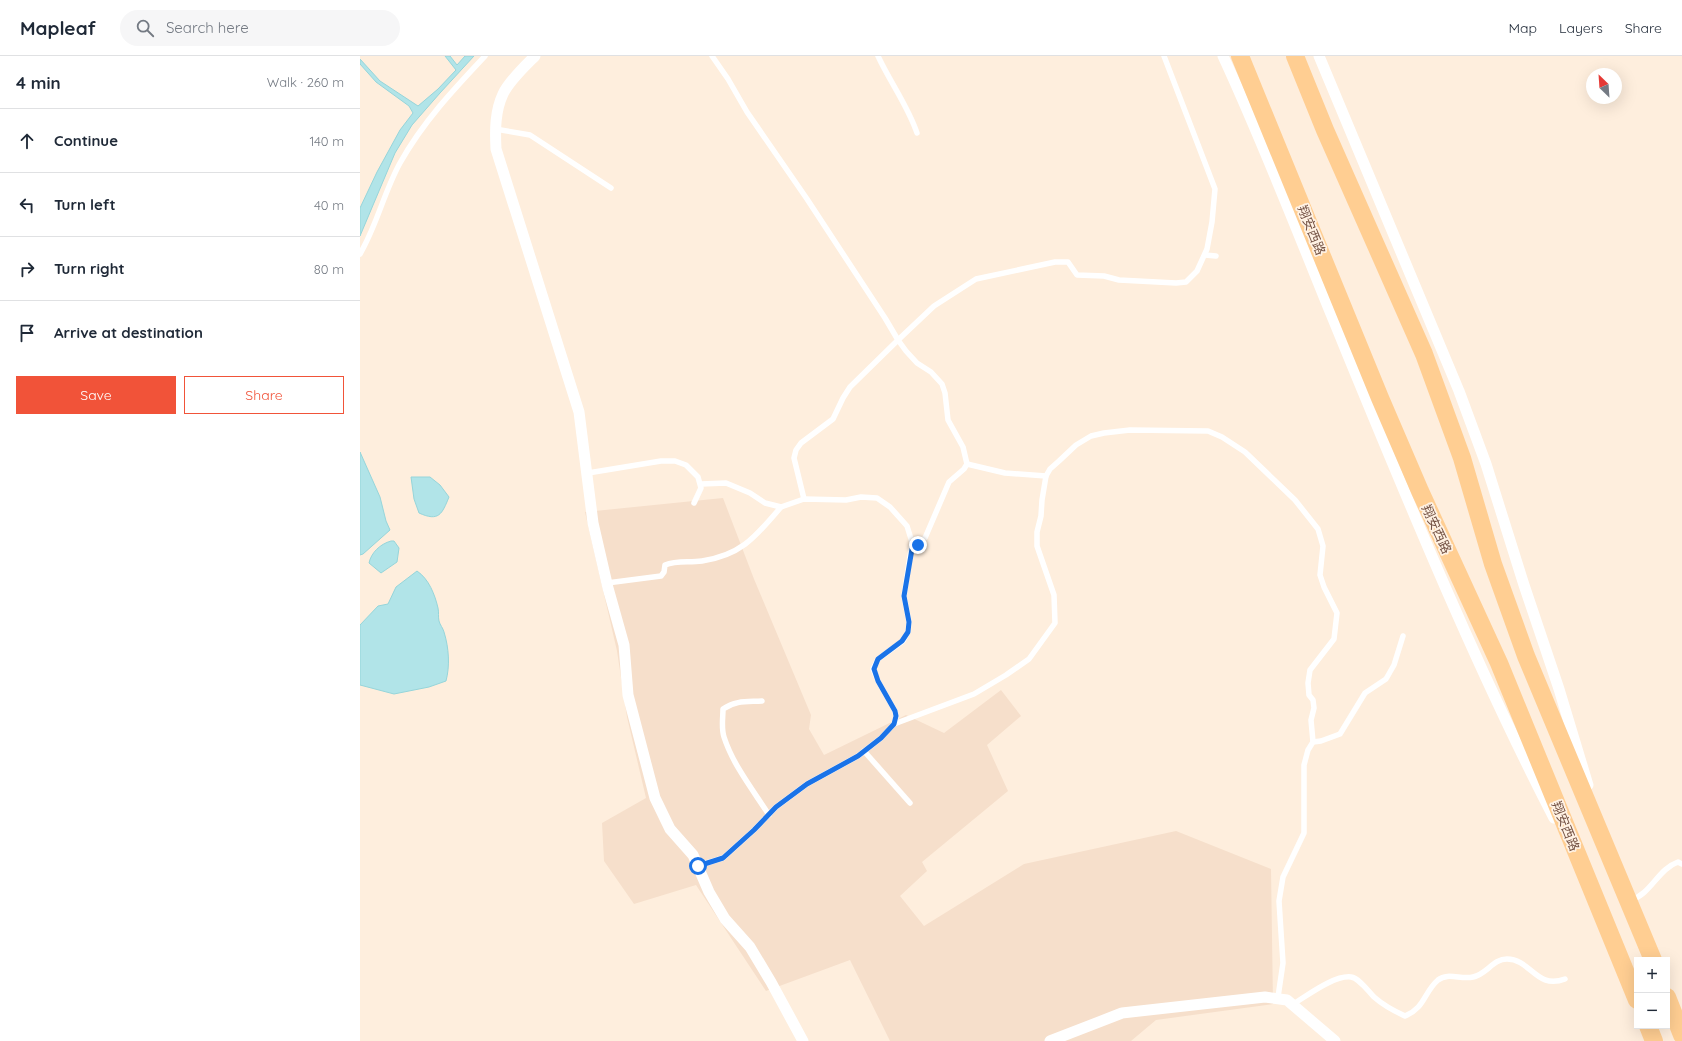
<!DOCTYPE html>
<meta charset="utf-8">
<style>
:root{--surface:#fff;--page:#f6f6f7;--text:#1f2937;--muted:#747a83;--line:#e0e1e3;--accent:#f15339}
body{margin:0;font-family:Quicksand,"Noto Sans SC",sans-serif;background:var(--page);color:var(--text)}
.controls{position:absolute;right:12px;bottom:12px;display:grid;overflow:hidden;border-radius:0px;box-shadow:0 4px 16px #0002}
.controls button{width:36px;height:36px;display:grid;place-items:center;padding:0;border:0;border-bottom:1px solid var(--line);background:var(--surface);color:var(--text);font:20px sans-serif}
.compass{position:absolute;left:1226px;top:12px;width:36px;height:36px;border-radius:50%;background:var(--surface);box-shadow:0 4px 16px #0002;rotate:335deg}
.stop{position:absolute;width:12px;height:12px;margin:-9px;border:3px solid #1a73e8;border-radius:50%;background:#fff}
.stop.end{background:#1a73e8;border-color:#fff;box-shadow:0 1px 4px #0008}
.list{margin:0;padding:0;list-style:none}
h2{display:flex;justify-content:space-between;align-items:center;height:52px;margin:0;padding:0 16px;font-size:17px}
h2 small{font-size:13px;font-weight:400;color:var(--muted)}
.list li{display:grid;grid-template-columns:26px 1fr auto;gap:12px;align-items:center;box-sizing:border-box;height:64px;padding:0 16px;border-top:1px solid var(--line)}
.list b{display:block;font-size:15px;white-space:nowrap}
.list em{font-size:13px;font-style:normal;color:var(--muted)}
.actions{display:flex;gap:8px;padding:12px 16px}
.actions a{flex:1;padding:9px 0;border:1px solid var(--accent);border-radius:0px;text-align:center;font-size:14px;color:var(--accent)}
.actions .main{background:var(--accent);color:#fff}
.icon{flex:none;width:22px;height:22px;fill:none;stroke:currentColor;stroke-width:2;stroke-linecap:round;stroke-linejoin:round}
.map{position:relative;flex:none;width:1322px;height:985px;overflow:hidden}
header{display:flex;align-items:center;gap:24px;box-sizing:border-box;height:56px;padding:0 20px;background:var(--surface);border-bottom:1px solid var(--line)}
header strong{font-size:19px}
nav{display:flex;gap:22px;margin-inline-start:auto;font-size:14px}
.search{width:280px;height:36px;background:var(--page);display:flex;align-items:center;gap:10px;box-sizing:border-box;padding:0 14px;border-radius:22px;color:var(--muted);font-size:15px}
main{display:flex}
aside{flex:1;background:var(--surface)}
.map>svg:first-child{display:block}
.residential{fill:#f6dfcb}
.water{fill:#b1e4e8;stroke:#96d5da}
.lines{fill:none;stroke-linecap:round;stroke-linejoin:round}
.service{stroke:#fff;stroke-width:5.5}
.minor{stroke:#fff;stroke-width:11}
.primary{stroke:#ffce92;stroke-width:18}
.route{stroke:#1a73e8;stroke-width:5}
.labels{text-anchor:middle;stroke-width:3.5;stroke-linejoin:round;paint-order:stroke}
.street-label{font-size:13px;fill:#745244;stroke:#fff2e4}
</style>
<header>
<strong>Mapleaf</strong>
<div class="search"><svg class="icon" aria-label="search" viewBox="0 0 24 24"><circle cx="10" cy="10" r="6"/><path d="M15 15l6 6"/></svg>Search here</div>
<nav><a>Map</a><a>Layers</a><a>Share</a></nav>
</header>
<main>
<aside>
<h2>4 min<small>Walk · 260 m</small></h2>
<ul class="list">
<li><svg class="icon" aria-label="ahead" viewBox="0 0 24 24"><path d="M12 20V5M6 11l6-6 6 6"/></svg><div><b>Continue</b></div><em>140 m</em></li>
<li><svg class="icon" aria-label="left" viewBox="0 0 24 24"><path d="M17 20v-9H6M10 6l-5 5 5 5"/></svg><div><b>Turn left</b></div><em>40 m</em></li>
<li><svg class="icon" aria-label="right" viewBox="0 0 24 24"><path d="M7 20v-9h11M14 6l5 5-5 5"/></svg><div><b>Turn right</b></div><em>80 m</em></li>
<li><svg class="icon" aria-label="arrive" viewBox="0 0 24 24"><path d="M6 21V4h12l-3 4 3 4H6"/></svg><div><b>Arrive at destination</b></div></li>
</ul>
<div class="actions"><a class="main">Save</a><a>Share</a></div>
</aside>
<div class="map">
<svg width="1322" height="985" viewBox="0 0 1322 985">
<rect width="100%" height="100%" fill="#feeedd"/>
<polygon class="residential" points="363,442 394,523 451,659 449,673 464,699 546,659 584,677 641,634 661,660 627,689 648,735 562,806 567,815 540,840 564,870 664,808 816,775 911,813 913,948 796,964 771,985 530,985 490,904 406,935 336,829 274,848 244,805 242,767 286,742 267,661 257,595 225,456"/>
<g class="water">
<polygon points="85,0 90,0 97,9 105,0 114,0 80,37 52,69 35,97 0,180 0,152 17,116 40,74 53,57 49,50 16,26 0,8 0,3 20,25 58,50 78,33 96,14"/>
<polygon points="0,396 20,441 26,465 30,474 3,498 0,499"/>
<path d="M51,421H70L80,429L89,441C82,458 79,466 59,457L54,443Z"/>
<path d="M31,485H34L39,492L37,506L21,517L9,507C11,497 20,488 31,485Z"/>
<path d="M57,515C69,523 75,539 78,552C79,556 78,561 79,565C80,569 83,572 84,576C89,592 90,610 86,625L69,631L34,638L0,629V569L18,550L28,548L36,531Z"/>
</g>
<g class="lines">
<g class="service">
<polyline points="352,0 368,23 387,56 447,143 525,262 538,284 546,295 557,307 571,316 582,328 585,337 588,364 603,391 607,408 604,413 589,426 565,482 552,493"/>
<path d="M518,0C530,26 548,50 557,77"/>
<polyline points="135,73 170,79 251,132"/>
<path d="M0,198C17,169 24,136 40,107C63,66 93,34 125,0"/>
<polyline points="845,199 856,200"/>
<polyline points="607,408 645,417 686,420"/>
<polyline points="228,417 301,405 315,405 326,409 338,421 341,432 334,447"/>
<polyline points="444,443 434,402 436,394 441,387 473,363 483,342 490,331 538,284 574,250 616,223 695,206 708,206 717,219 744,220 759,224 816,227 826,226 837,215 847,193 852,166 855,133 804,0"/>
<path d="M247,527L301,520L304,516L305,509C317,504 329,507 342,505C382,499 396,480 421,451"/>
<path d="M402,645C388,646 376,644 363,653C363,662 361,672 364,681C373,709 393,734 409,759"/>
<polyline points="534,668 614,638 646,619 669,603 695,567 694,539 677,490 677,476 681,460 682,444 686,420 690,413 699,405 716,389 731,380 744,377 770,374 848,375 862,381 885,396 935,444 958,473 963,490 960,519 964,531 977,557 974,583 950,614 948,627 949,639 953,644 954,652 951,664 953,686"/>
<polyline points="504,695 550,747"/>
<polyline points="337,810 363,802 394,774 416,751 447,728 498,700 521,682 534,668 536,661 535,655 518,625 513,613 518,603 543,585 548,576 549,566 544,540 552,486 547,470 530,451 517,442 501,441 486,444 444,443 421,451 405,447 390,437 366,427 341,428"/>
<path d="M1271,844C1291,838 1298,813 1318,806L1322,808"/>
<polyline points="918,941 923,907 919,845 923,821 944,777 944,709 948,694 953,686 961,685 980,678 1005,637 1026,623 1034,609 1043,580"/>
<path d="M933,948C947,940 974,919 991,921C999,922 1008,935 1014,941C1023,949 1034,955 1045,960C1065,952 1064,936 1078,924C1088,916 1101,924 1113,921C1127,918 1133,903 1147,903C1171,903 1176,934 1205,923"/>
</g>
<g class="minor">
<path d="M175,0C165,10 149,25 143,38C135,55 135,74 136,93L219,356L233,467L248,532L264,589L268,639L295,742L310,773L333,799L349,836L365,863L390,891L411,926L443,985"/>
<path d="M863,0C902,84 936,172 971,258C1041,428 1110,599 1194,762"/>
<polyline points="959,0 1099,335 1126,408 1164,529 1199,633 1228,729"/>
<polyline points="690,985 762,957 905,941 927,944 975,985"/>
</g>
<g class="primary">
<polyline points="880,0 1020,342 1060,435 1139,607 1277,944"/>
<polyline points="935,0 965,74 1064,298 1102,402 1133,508 1166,600 1293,904"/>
<polyline points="1307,941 1322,979"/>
<polyline points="1288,970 1294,985"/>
</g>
</g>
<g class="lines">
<polyline class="route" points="338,810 363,802 394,774 416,751 447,728 498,700 521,682 534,668 536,660 535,655 518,625 514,613 518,603 542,585 548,576 549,566 544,540 552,493 558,489"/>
</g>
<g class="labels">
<g class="street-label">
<text transform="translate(952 174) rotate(68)" y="5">翔安西路</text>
<text transform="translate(1077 473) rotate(65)" y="5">翔安西路</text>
<text transform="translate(1206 770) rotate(68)" y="5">翔安西路</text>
</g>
</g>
</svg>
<div class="controls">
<button>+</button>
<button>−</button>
</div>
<svg class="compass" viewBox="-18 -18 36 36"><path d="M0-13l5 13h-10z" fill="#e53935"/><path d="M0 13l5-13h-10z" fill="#747a83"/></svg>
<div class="stop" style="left:338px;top:810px"></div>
<div class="stop end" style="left:558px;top:489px"></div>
</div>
</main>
